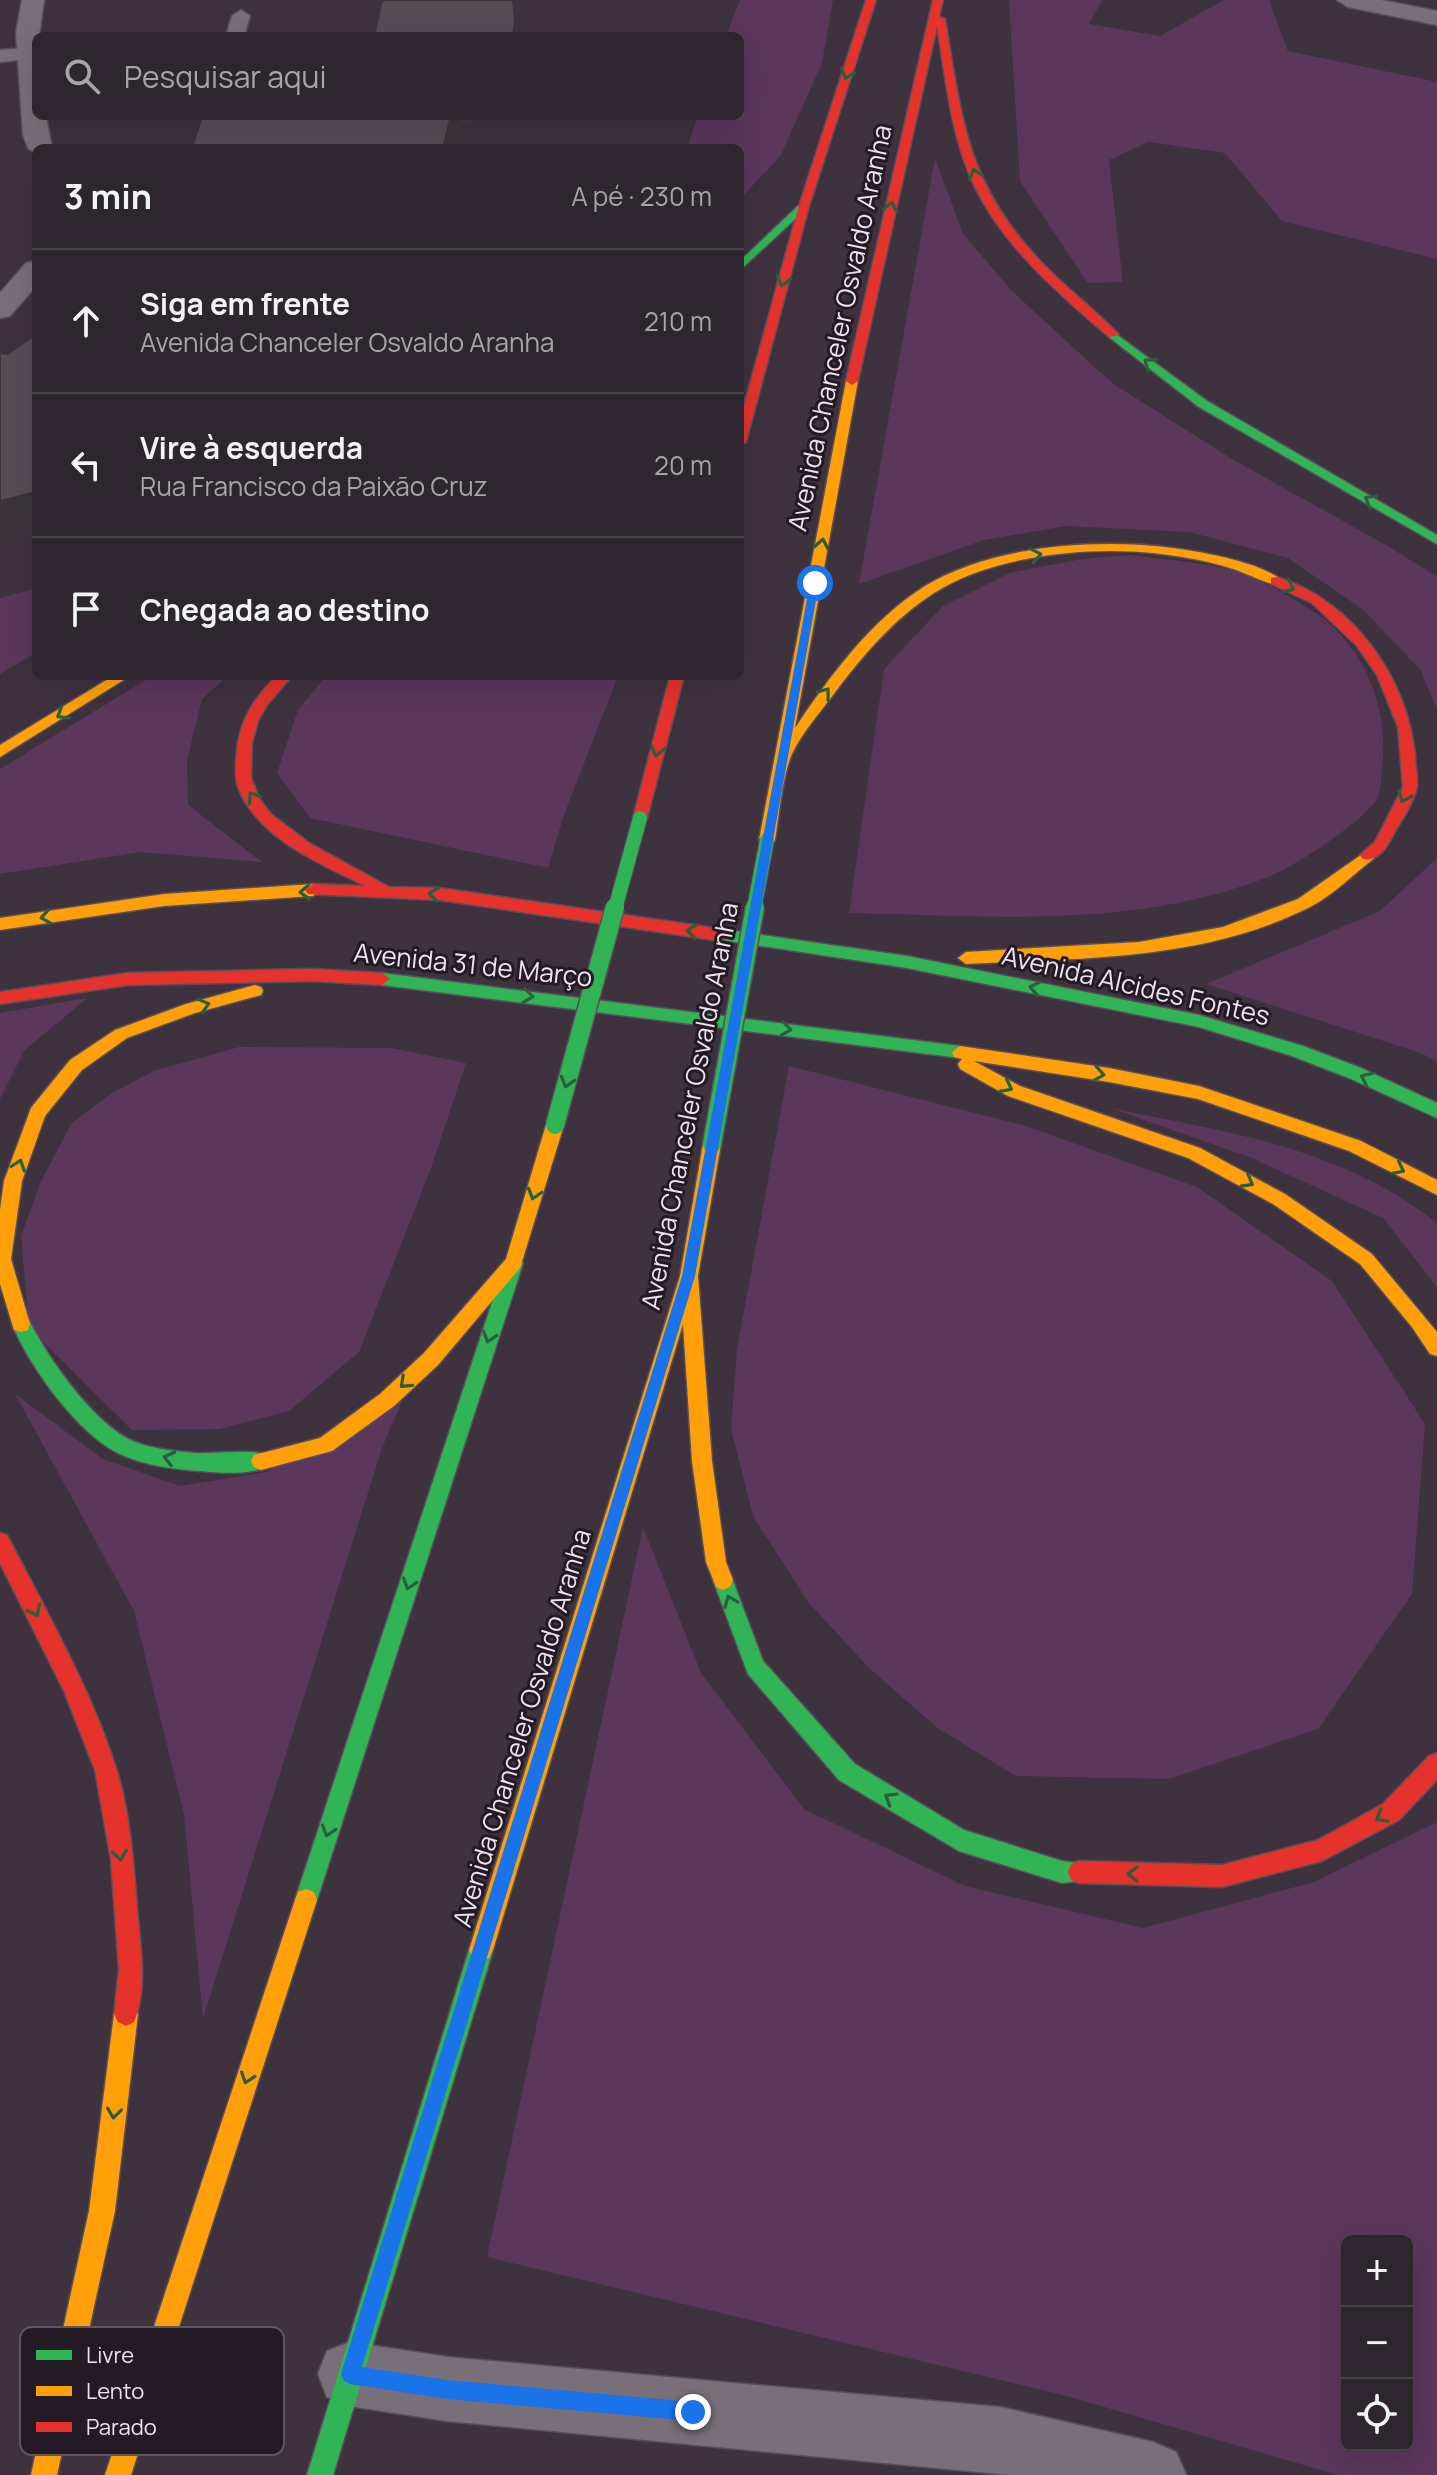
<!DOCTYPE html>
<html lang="pt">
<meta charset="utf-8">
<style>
:root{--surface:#2e262e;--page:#3a323a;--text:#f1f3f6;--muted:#a7a5aa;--line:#49434a}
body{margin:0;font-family:Manrope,sans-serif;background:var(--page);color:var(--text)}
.controls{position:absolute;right:24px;bottom:24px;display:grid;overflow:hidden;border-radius:12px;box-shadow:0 8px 32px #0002}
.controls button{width:72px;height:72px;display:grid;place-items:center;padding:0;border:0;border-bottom:2px solid var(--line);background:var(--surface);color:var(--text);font:40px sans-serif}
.stop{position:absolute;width:24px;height:24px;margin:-18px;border:6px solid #1a73e8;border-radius:50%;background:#fff}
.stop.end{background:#1a73e8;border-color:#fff;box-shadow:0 2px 8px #0008}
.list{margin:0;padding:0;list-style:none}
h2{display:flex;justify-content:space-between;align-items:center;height:104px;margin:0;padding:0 32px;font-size:34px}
h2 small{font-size:26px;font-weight:400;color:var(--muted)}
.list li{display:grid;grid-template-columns:52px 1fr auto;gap:24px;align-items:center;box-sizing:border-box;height:144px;padding:0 32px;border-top:2px solid var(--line)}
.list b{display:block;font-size:30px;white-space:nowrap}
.list p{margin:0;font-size:26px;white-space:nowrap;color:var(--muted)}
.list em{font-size:26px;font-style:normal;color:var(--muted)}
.icon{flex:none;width:44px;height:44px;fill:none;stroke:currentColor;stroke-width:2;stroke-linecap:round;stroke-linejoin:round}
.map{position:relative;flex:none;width:1437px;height:2475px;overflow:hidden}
.search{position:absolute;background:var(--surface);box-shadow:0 8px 32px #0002;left:32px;top:32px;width:712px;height:88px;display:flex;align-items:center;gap:20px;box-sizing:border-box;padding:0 28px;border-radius:12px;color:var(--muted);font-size:30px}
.panel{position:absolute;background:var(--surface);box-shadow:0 8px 32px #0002;left:32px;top:144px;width:712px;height:536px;border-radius:12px}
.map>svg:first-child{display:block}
.green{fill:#5b375c;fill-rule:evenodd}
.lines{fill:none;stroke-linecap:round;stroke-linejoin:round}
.lane-casing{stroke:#594f59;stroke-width:3}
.street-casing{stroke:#594f59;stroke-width:3}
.fast-casing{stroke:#594f59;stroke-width:3}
.slow-casing{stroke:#594f59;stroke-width:3}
.jam-casing{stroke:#594f59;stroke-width:3}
.lane{fill:#786f78;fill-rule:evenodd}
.street{fill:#786f78;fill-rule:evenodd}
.fast{fill:#30b455;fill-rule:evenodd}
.slow{fill:#ff9f0a;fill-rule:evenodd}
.jam{fill:#e5322d;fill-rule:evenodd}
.fast-bridge-far1-casing{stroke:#594f59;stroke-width:16;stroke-linecap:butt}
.fast-bridge-casing{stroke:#594f59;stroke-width:21;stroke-linecap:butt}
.fast-bridge-far1{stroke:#30b455;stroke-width:14}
.fast-bridge{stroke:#30b455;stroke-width:18}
.wall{fill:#4a414a}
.shaded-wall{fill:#3c353c}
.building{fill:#564c56;stroke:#3c353c;stroke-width:2}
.oneway{stroke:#295f3a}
.route{fill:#1a73e8}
.labels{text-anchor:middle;stroke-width:6;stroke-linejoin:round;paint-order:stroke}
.street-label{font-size:26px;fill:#efe1ef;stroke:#231a23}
.key{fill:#231a23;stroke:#605660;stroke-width:2}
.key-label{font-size:22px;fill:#efe1ef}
</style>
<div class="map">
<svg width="1437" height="2475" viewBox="0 0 1437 2475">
<rect width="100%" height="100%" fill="#3e323e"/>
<g class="green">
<polygon points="740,0 833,0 822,63 781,155 740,199 740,148 687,148 698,116 740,116 740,36 726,36"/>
<polygon points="1009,0 1102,0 1089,24 1160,36 1224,0 1269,0 1288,51 1437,82 1437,259 1282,221 1225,153 1148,142 1109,160 1123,282 1088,283 1020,181"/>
<polygon points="935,158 963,234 1012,291 1112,383 1232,459 1386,545 1437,577 1437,709 1420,669 1362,609 1288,558 1189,532 1066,526 984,540 859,584"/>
<path d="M1130,555C1167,560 1208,562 1244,574C1265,581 1289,596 1308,608C1363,641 1390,707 1382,769C1381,777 1381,792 1377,799C1363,821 1300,863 1275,874C1140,930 991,916 849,913L884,669L943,606L1010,573L1082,559Z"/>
<polygon points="36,588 36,653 0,674 0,598"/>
<polygon points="152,676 228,676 202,699 187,760 188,805 262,862 140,852 0,874 0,769"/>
<polygon points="326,676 618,676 564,815 548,868 310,818 277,773 298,710"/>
<polygon points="1437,858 1437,1062 1421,1053 1206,984 1380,911"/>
<polygon points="87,998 24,1051 0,1099 0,1013"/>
<polygon points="239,1047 391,1048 466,1063 431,1168 359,1352 289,1411 220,1429 132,1430 29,1328 21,1236 41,1181 72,1123 112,1093 154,1071"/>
<polygon points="789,1066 1026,1126 1197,1187 1332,1281 1425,1424 1412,1594 1318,1729 1169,1779 1016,1776 939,1729 870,1669 808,1602 753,1516 731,1429 737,1349"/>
<path d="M1110,1108C1227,1132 1340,1147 1437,1223V1287L1383,1218L1252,1158Z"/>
<polygon points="15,1394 103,1459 180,1486 266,1472 402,1401 382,1448 203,2019 184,1814 134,1611"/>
<path d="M643,1527L701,1673L804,1809L965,1886L1143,1928L1314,1882L1437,1822V2475H1338L1063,2395L487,2257ZM1347,2241H1407V2445H1347Z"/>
</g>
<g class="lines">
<g class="lane-casing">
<g id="lane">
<polygon points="241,10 250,16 244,36 226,36 232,16"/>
<polygon points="29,48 36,50 36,58 0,62 0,50"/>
</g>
</g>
<g class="street-casing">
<g id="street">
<polygon points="22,0 44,0 39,36 36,36 36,116 46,116 52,148 36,148 36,154 28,148 23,135 16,33"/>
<polygon points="1337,0 1381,0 1437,11 1437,25 1348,7"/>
<polygon points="36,261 36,286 10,316 0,318 0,293 26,263"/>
<polygon points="350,2342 447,2357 1000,2407 1153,2442 1176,2452 1186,2475 1010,2475 447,2421 350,2406 327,2397 318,2374 327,2351"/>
</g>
</g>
<g class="fast-casing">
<g id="fast">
<polygon points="798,206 807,208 740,270 740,261"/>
<polygon points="1113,332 1207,401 1437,535 1437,544 1199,407 1109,337 1109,333"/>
<polygon points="721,929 907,956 1199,1015 1303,1046 1361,1068 1437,1103 1437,1118 1349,1078 1292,1056 1199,1027 907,968 715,939 713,935"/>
<polygon points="382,973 960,1046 968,1052 960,1058 382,985 374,979"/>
<polygon points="514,1255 520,1258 523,1263 317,1900 314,1908 306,1911 298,1908 295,1900 505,1263 508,1258"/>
<path d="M21,1316L28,1318C46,1356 95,1426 135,1442C153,1449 175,1451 195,1453C213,1454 254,1449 268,1455L271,1461L268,1467C247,1475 222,1473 200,1471C174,1469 146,1466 122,1455C78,1435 30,1367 12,1324L14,1318Z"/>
<polygon points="723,1570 730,1573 763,1661 855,1764 964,1830 1062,1861 1087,1864 1090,1872 1087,1880 1062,1883 959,1851 839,1780 748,1674 713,1580 716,1573"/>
<polygon points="481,1938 489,1942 493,1950 333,2475 307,2475 469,1950 473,1942"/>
</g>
</g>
<g class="slow-casing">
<g id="slow">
<path d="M852,377L858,381L795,728C830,676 871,620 925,586C993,545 1097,538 1173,548C1203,552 1260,562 1283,581L1276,585C1260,581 1246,573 1230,568C1205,560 1179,556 1153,553C1087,546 991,556 934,593C896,617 863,655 836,691C822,710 795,741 789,762C781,787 779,815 775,840L772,844H762L759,840L846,381Z"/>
<polygon points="113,676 130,676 0,757 0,745"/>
<path d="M1368,850L1376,855L1373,859C1353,875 1333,895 1310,907C1204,961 1081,958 966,964L958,958L966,952L1139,942L1223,927L1298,899Z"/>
<polygon points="313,884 321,890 313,896 164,906 0,930 0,918 164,894"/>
<polygon points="255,985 261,987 263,991 261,995 195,1013 127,1038 82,1070 45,1116 22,1181 11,1259 30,1324 28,1330 21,1332 14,1330 0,1284 0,1210 4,1181 31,1108 70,1060 115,1030 186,1004"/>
<polygon points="960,1046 1109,1068 1199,1086 1361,1141 1437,1180 1437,1195 1349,1151 1198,1099 1109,1082 974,1061 1020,1086 1200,1148 1285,1194 1372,1254 1437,1332 1437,1356 1430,1354 1412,1327 1360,1264 1273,1204 1188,1158 1008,1096 960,1069 958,1064 962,1059 954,1057 952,1052"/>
<polygon points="555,1118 564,1125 520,1268 438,1365 394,1406 332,1451 261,1470 254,1467 251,1461 254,1455 320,1438 380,1394 424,1353 506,1259 546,1125"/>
<polygon points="712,1137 721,1144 698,1276 712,1461 726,1562 733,1580 730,1587 723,1590 716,1587 706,1562 692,1461 683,1324 493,1950 489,1958 481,1962 473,1958 469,1950 680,1276 703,1144"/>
<polygon points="306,1889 314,1892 317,1900 131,2475 105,2475 295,1900 298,1892"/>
<polygon points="126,2002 134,2006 138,2014 115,2211 57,2475 31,2475 89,2211 114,2014 118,2006"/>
</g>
</g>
<g class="jam-casing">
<g id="jam">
<polygon points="866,0 876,0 809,206 746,442 740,446 740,420 799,206"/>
<path d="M933,0H943L939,17L945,19C962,121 967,185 1043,264C1067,289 1096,310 1119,335L1109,337C1059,294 1004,247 975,187C951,138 946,80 937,26L858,381L852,385L846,381Z"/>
<path d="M1276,577C1352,599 1408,679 1415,755C1415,765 1418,776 1417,786C1415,801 1401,821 1393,835C1387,847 1378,862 1363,859L1360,855L1375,842L1403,787L1398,727L1377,675L1357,646L1312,603L1271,584V578Z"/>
<path d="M277,676H292L267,705L258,721L252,743L251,778L260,800L272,815L309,843L389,887L440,888L721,929L729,935L727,939L721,941L440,900L308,894L305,890L313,884L366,886C321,864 257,838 238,787C234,776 236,761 237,750C240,720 255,696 277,676Z"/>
<polygon points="670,676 684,676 647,818 640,823 633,818"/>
<polygon points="312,969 382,973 390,979 382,985 312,981 128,985 0,1004 0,992 128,973"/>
<path d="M0,1533L7,1535C46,1611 90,1687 116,1768C131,1814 134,1871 138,1919C141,1952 147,1991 134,2022L126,2026L118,2022L114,2014L119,1970L111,1860L95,1770L64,1691L0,1563Z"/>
<polygon points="1437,1753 1437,1780 1399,1820 1322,1861 1222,1887 1079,1883 1071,1880 1068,1872 1071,1864 1079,1861 1222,1865 1318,1840 1383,1804 1429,1756"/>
</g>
</g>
<use href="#lane" class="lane"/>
<use href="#street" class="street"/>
<use href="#fast" class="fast"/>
<use href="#slow" class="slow"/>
<use href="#jam" class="jam"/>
<g class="fast-bridge-far1-casing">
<g id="fast-bridge-far1">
<polyline points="615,909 640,818"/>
<polyline points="754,909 767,840"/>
</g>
</g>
<g class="fast-bridge-casing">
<g id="fast-bridge">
<polyline points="555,1125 615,907"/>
<polyline points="712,1144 755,907"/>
</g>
</g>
<use href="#fast-bridge-far1" class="fast-bridge-far1"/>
<use href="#fast-bridge" class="fast-bridge"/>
</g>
<polygon class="wall" points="202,116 509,116 509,117 461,121"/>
<g class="shaded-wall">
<polygon points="451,116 460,116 461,121 455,148 443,148"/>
<polygon points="36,492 36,530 0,539 0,501"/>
</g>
<g class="building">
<polygon points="382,0 513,0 515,20 513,36 374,36"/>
<polygon points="202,116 451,116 443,148 192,148"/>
<polygon points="36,334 36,492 0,501 0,353 8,354"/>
</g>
<defs><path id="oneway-chevron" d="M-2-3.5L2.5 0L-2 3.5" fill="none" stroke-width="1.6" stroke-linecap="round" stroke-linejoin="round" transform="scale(2)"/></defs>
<g class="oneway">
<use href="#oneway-chevron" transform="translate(847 74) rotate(108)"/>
<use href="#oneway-chevron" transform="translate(975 174) rotate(-109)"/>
<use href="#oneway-chevron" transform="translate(891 207) rotate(-77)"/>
<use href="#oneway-chevron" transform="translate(783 281) rotate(105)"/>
<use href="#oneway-chevron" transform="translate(1149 363) rotate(-143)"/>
<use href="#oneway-chevron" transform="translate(1370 500) rotate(-150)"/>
<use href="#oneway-chevron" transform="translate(822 544) rotate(-80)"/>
<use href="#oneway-chevron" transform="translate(1036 555) rotate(-10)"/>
<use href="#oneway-chevron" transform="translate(1289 587) rotate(25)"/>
<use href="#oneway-chevron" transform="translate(825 693) rotate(-53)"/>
<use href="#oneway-chevron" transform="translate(62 714) rotate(148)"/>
<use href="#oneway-chevron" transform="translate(657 751) rotate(104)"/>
<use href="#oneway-chevron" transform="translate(253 797) rotate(-122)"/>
<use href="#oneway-chevron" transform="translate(1404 797) rotate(113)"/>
<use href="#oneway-chevron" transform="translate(305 892) rotate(178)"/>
<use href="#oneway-chevron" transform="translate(434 894) rotate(-173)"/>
<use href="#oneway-chevron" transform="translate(46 917) rotate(171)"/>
<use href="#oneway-chevron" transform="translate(692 931) rotate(-172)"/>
<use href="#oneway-chevron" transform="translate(1035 988) rotate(-169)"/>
<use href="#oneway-chevron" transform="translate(528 996) rotate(7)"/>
<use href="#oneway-chevron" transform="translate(204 1005) rotate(-16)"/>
<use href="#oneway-chevron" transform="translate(786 1029) rotate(7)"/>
<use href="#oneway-chevron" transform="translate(1099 1074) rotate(9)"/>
<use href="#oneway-chevron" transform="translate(1366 1078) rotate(-155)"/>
<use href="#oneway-chevron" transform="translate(567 1082) rotate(106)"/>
<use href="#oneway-chevron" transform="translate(1007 1087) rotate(27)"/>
<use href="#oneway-chevron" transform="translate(19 1165) rotate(-71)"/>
<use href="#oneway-chevron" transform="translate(1399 1169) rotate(27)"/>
<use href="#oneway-chevron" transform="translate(1248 1182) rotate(29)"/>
<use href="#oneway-chevron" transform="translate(534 1194) rotate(107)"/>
<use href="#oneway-chevron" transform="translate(489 1337) rotate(108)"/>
<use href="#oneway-chevron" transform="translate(405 1383) rotate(137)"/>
<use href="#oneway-chevron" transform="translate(169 1458) rotate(-166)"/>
<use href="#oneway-chevron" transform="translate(409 1584) rotate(108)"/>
<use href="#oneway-chevron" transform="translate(730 1601) rotate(-111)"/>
<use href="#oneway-chevron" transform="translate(35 1611) rotate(63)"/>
<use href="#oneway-chevron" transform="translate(890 1798) rotate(-149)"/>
<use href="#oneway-chevron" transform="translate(1381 1817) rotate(150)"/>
<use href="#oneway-chevron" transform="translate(328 1831) rotate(108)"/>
<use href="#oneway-chevron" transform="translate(120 1855) rotate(82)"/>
<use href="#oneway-chevron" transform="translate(1133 1874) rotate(-178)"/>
<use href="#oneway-chevron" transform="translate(247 2078) rotate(108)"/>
<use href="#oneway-chevron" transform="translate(114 2113) rotate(97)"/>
</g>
<polygon class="route" points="815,580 819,583 695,1276 362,2367 447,2380 693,2402 699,2405 702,2412 699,2419 693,2421 447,2399 350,2384 344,2381 341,2374 682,1276 810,583"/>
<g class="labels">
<g class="street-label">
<text transform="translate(840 328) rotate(-78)" y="9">Avenida Chanceler Osvaldo Aranha</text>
<text transform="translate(473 965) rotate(6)" y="9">Avenida 31 de Março</text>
<text transform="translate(1136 986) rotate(13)" y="9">Avenida Alcides Fontes</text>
<text transform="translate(690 1106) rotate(-79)" y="9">Avenida Chanceler Osvaldo Aranha</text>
<text transform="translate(522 1728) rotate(-73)" y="9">Avenida Chanceler Osvaldo Aranha</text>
</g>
</g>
<rect x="20" y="2327" width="264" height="128" rx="12" class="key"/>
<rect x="36" y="2350" width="36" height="10" fill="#30b455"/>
<rect x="36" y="2386" width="36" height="10" fill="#ff9f0a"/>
<rect x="36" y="2422" width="36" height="10" fill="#e5322d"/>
<g class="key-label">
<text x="86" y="2363">Livre</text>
<text x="86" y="2399">Lento</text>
<text x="86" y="2435">Parado</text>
</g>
</svg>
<div class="controls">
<button>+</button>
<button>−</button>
<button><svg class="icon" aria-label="locate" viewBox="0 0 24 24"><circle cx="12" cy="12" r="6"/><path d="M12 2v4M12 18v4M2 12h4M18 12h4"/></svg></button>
</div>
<div class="stop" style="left:815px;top:583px"></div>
<div class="stop end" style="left:693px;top:2412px"></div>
<div class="search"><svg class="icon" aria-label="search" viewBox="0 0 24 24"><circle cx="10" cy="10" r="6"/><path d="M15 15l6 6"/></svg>Pesquisar aqui</div>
<section class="panel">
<h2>3 min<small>A pé · 230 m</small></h2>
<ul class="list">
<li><svg class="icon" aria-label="ahead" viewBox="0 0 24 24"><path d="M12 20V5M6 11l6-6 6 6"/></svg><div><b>Siga em frente</b><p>Avenida Chanceler Osvaldo Aranha</p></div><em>210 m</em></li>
<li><svg class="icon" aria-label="left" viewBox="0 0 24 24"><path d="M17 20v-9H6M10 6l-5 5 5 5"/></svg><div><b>Vire à esquerda</b><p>Rua Francisco da Paixão Cruz</p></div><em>20 m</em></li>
<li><svg class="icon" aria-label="arrive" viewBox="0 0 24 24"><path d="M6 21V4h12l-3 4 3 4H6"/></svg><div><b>Chegada ao destino</b></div></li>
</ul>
</section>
</div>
